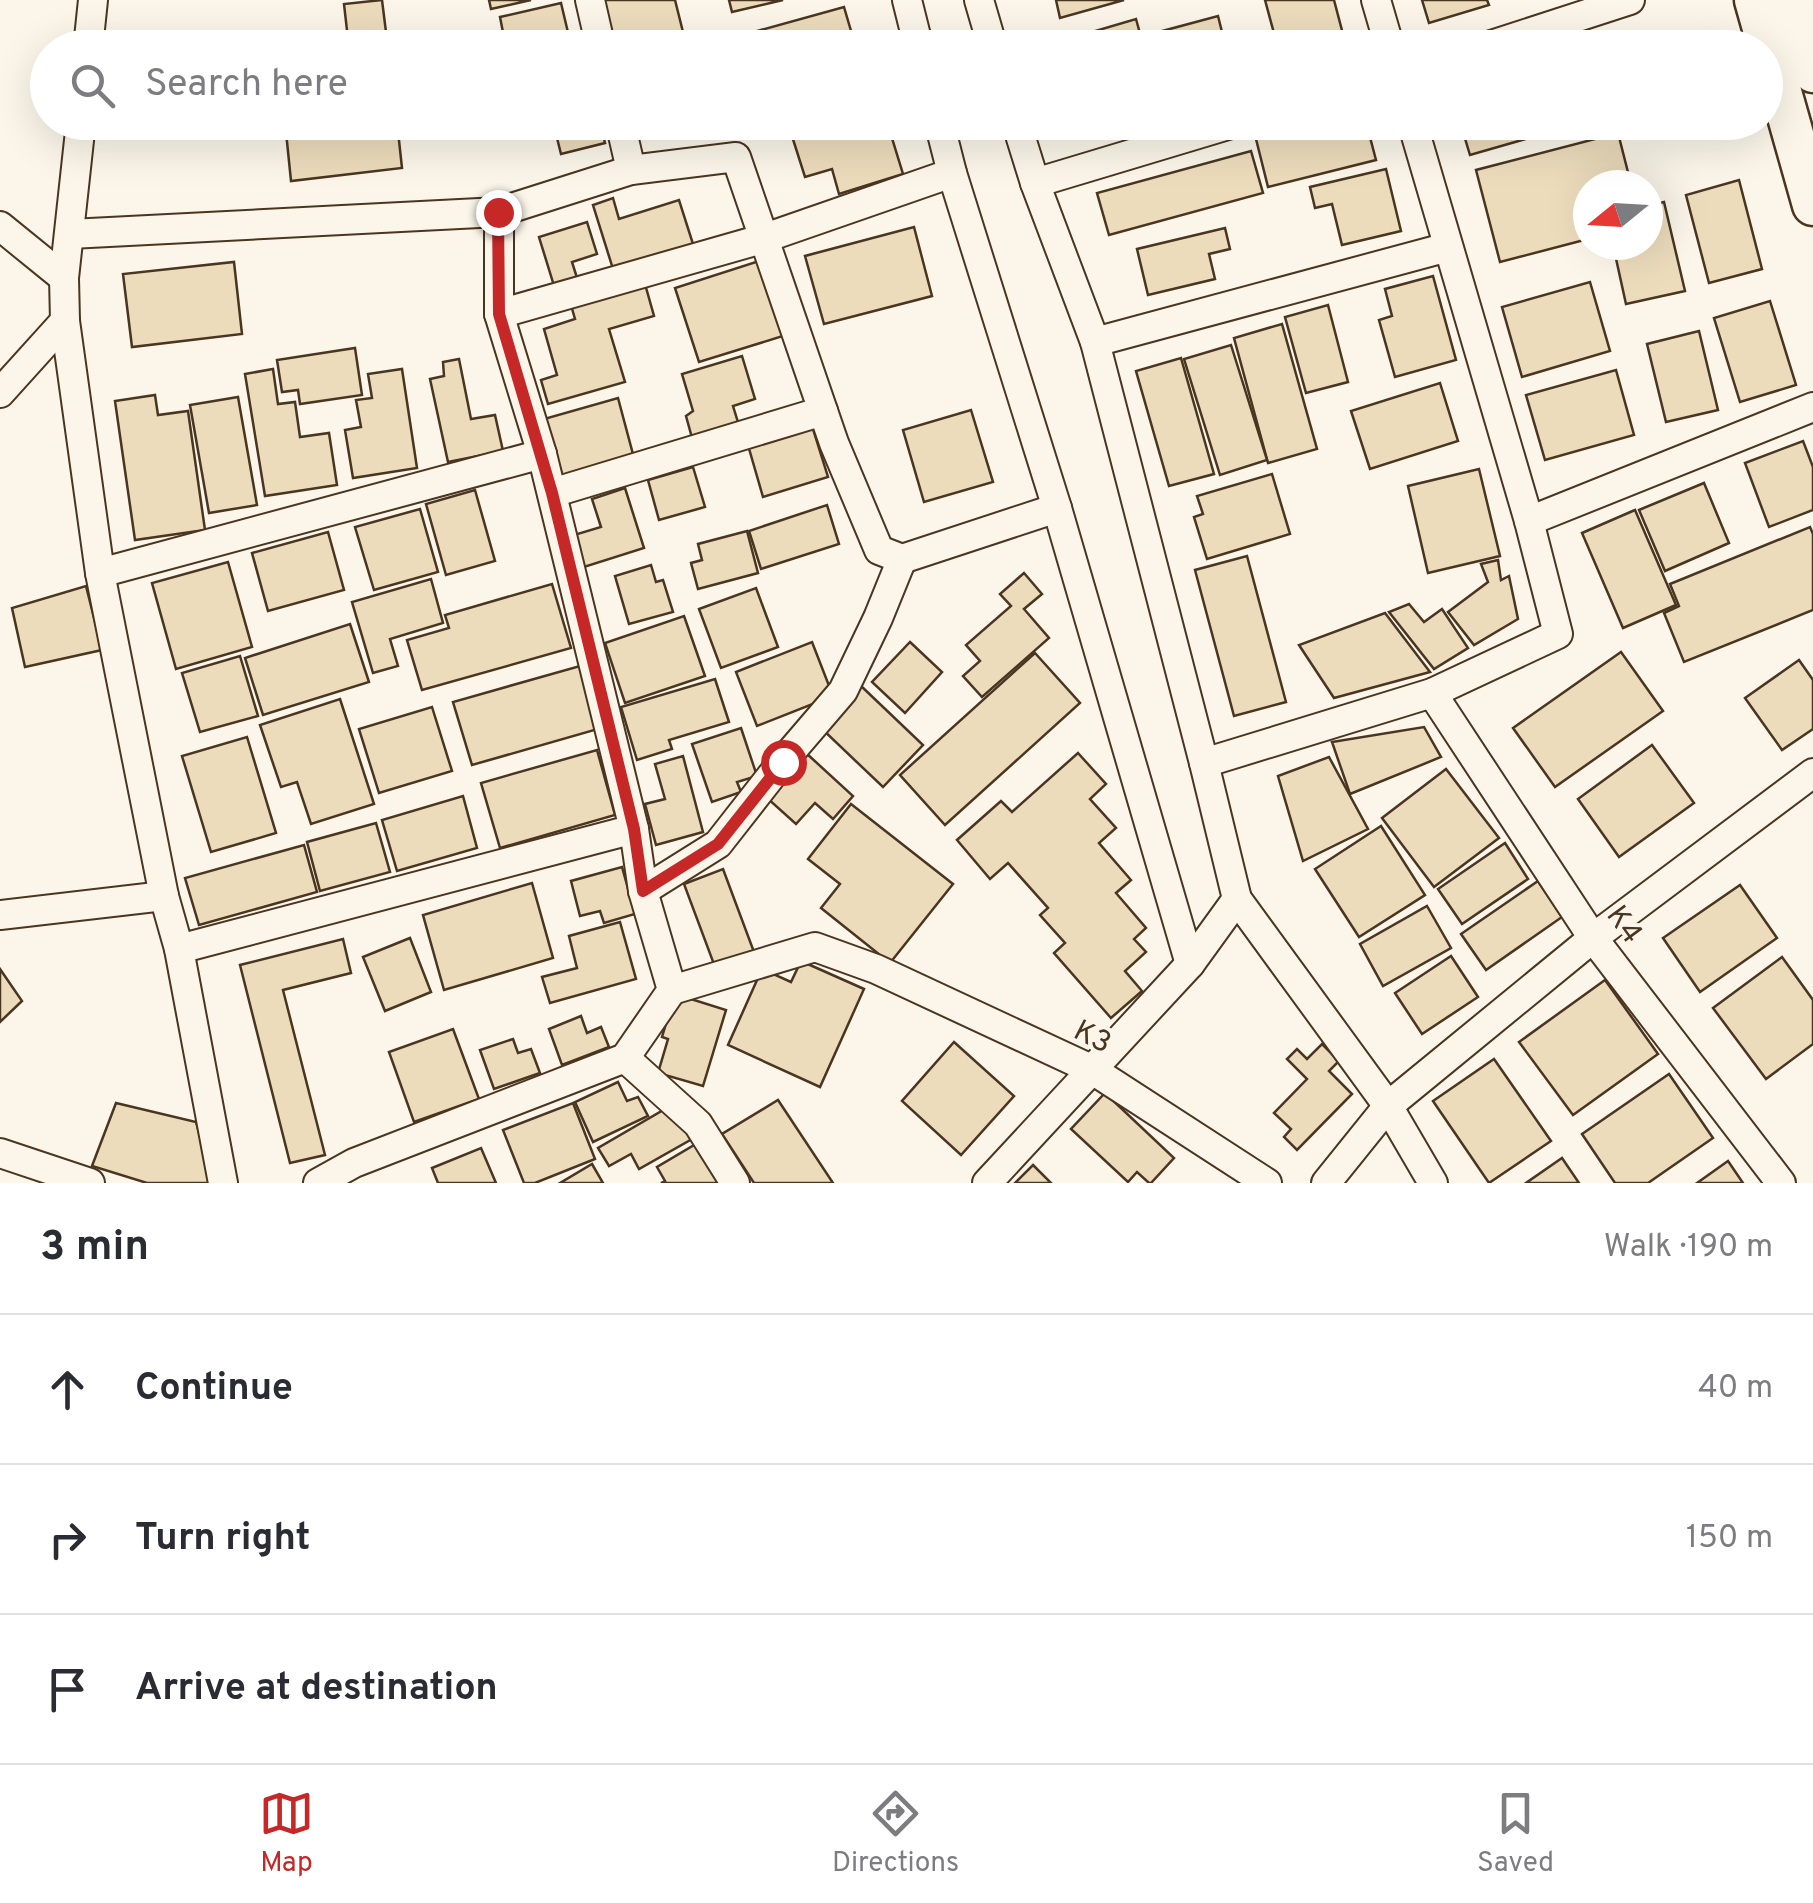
<!DOCTYPE html>
<meta charset="utf-8">
<style>
:root{--surface:#fff;--page:#f2f2f3;--text:#2b2b33;--muted:#7c7c81;--line:#e1e1e2;--accent:#c62828}
body{margin:0;font-family:Overpass,sans-serif;background:var(--page);color:var(--text)}
.compass{position:absolute;left:1573px;top:170px;width:90px;height:90px;border-radius:50%;background:var(--surface);box-shadow:0 10px 40px #0002;rotate:252deg}
.stop{position:absolute;width:30px;height:30px;margin:-22px;border:8px solid #c62828;border-radius:50%;background:#fff}
.stop.end{background:#c62828;border-color:#fff;box-shadow:0 2px 10px #0008}
.list{margin:0;padding:0;list-style:none}
h2{display:flex;justify-content:space-between;align-items:center;height:130px;margin:0;padding:0 40px;font-size:42px}
h2 small{font-size:32px;font-weight:400;color:var(--muted)}
.list li{display:grid;grid-template-columns:65px 1fr auto;gap:30px;align-items:center;box-sizing:border-box;height:150px;padding:0 40px;border-top:2px solid var(--line)}
.list b{display:block;font-size:38px;white-space:nowrap}
.list em{font-size:32px;font-style:normal;color:var(--muted)}
.icon{flex:none;width:55px;height:55px;fill:none;stroke:currentColor;stroke-width:2;stroke-linecap:round;stroke-linejoin:round}
.map{position:relative;flex:none;width:1813px;height:1183px;overflow:hidden}
.search{position:absolute;background:var(--surface);box-shadow:0 10px 40px #0002;left:30px;right:30px;top:30px;height:110px;display:flex;align-items:center;gap:25px;box-sizing:border-box;padding:0 35px;border-radius:55px;color:var(--muted);font-size:38px}
.sheet{height:580px;background:var(--surface)}
nav{display:flex;justify-content:space-around;align-items:center;box-sizing:border-box;height:140px;border-top:2px solid var(--line);background:var(--surface);font-size:28px;color:var(--muted)}
nav a{display:grid;justify-items:center;gap:5px}
nav .on{color:var(--accent)}
.map>svg:first-child{display:block}
.building{fill:#ecdcbc;stroke:#4a3520;stroke-width:2.5}
.lines{fill:none;stroke-linecap:round;stroke-linejoin:round}
.street-casing{stroke:#4a3520;stroke-width:32}
.secondary-casing{stroke:#4a3520;stroke-width:45}
.street{stroke:#fbf6e9;stroke-width:28}
.secondary{stroke:#fbf6e9;stroke-width:40}
.route{stroke:#c62828;stroke-width:12}
.labels{text-anchor:middle;stroke-width:8;stroke-linejoin:round;paint-order:stroke}
.street-label{font-size:30px;fill:#4a3520;stroke:#fbf6e9}
</style>
<div class="map">
<svg width="1813" height="1183" viewBox="0 0 1813 1183">
<rect width="100%" height="100%" fill="#fbf6e9"/>
<g class="building">
<polygon points="382,0 388,48 349,48 344,4"/>
<polygon points="489,0 531,0 491,9"/>
<polygon points="604,0 675,0 683,32 616,48"/>
<polygon points="729,0 783,0 732,12"/>
<polygon points="1056,0 1124,0 1060,18"/>
<polygon points="1265,0 1334,0 1345,42 1326,48 1278,48"/>
<polygon points="1422,0 1487,0 1489,5 1429,23"/>
<polygon points="561,3 571,45 559,48 506,48 500,17"/>
<polygon points="844,7 856,48 754,48 750,33"/>
<polygon points="1218,16 1226,48 1159,48 1155,33"/>
<polygon points="1136,19 1144,48 1063,48 1061,41"/>
<polygon points="285,122 397,122 402,168 291,181"/>
<polygon points="553,122 600,122 605,143 561,154"/>
<polygon points="824,122 887,122 903,174 839,194 832,169 805,177 791,133"/>
<polygon points="1321,122 1366,122 1376,160 1268,187 1256,139"/>
<polygon points="1460,122 1555,122 1557,130 1470,155"/>
<polygon points="1618,133 1631,184 1588,185 1588,195 1581,197 1588,226 1588,239 1500,262 1476,170"/>
<polygon points="1251,151 1263,193 1109,235 1097,193"/>
<polygon points="1386,169 1401,231 1342,245 1332,204 1315,208 1310,187"/>
<polygon points="1739,180 1762,269 1709,283 1686,195"/>
<polygon points="613,198 619,219 679,200 693,244 613,269 593,205"/>
<polygon points="1664,202 1685,291 1626,304 1613,245 1648,245 1648,206"/>
<polygon points="587,222 597,254 572,262 578,281 555,289 539,237"/>
<polygon points="914,227 932,296 824,324 805,256"/>
<polygon points="1225,228 1230,249 1209,254 1215,279 1148,295 1137,249"/>
<polygon points="759,261 783,336 699,362 675,288"/>
<polygon points="234,262 242,334 132,347 123,274"/>
<polygon points="1433,276 1456,360 1395,377 1379,320 1392,316 1385,289"/>
<polygon points="1590,282 1610,351 1522,377 1502,307"/>
<polygon points="645,284 654,316 609,329 625,382 548,404 541,380 557,375 544,329 575,319 571,305"/>
<polygon points="1770,301 1796,385 1740,402 1714,318"/>
<polygon points="1328,305 1348,382 1306,393 1285,317"/>
<polygon points="1282,324 1317,449 1268,463 1234,338"/>
<polygon points="1699,331 1718,410 1666,422 1647,344"/>
<polygon points="1231,345 1267,460 1220,475 1184,359"/>
<polygon points="355,348 362,395 300,404 298,390 282,392 277,360"/>
<polygon points="742,356 755,399 733,406 741,432 694,445 686,416 693,411 682,374"/>
<polygon points="1181,358 1214,474 1169,486 1136,371"/>
<polygon points="459,359 471,419 495,415 503,451 448,462 430,379 444,376 443,362"/>
<polygon points="273,369 278,404 295,402 300,437 329,433 337,485 265,496 245,374"/>
<polygon points="402,369 417,468 353,478 345,430 361,427 356,400 372,398 368,374"/>
<polygon points="1616,370 1634,435 1545,460 1526,395"/>
<polygon points="1440,383 1458,441 1370,469 1351,411"/>
<polygon points="155,395 158,415 188,411 205,530 135,540 115,401"/>
<polygon points="238,397 257,505 209,513 190,405"/>
<polygon points="618,398 634,458 564,480 544,419"/>
<polygon points="971,410 993,482 924,502 903,430"/>
<polygon points="812,426 828,477 763,497 748,445"/>
<polygon points="1803,441 1813,467 1813,510 1769,527 1745,463"/>
<polygon points="693,467 705,507 659,520 648,480"/>
<polygon points="1479,469 1500,556 1428,573 1408,486"/>
<polygon points="1272,474 1290,534 1207,559 1194,517 1203,514 1197,496"/>
<polygon points="1704,483 1729,543 1665,571 1639,510"/>
<polygon points="625,488 644,548 584,567 574,535 601,527 592,499"/>
<polygon points="475,490 495,561 446,575 426,504"/>
<polygon points="827,505 839,544 761,569 749,531"/>
<polygon points="420,509 438,572 374,590 355,527"/>
<polygon points="1635,510 1676,605 1623,628 1582,533"/>
<polygon points="1810,527 1813,534 1813,610 1684,662 1664,613 1679,606 1670,584"/>
<polygon points="747,531 758,573 698,589 691,563 702,560 698,544"/>
<polygon points="328,532 344,590 268,611 252,553"/>
<polygon points="1247,556 1286,702 1234,716 1195,570"/>
<polygon points="1498,560 1501,580 1509,576 1518,619 1474,645 1448,612 1488,582 1481,564"/>
<polygon points="228,562 252,647 176,669 152,583"/>
<polygon points="651,565 656,582 663,580 673,612 629,624 615,576"/>
<polygon points="1024,573 1042,594 1024,609 1049,638 982,697 963,676 980,661 966,645 1011,606 1000,594"/>
<polygon points="431,579 443,623 390,639 398,666 373,673 352,602"/>
<polygon points="552,584 571,648 422,690 407,640 449,628 445,615"/>
<polygon points="86,586 102,650 25,667 12,608"/>
<polygon points="756,588 778,647 721,668 699,609"/>
<polygon points="1409,604 1424,622 1442,609 1468,648 1434,669 1389,612"/>
<polygon points="1385,613 1430,672 1334,698 1299,645"/>
<polygon points="684,616 705,676 625,703 605,643"/>
<polygon points="350,624 369,682 263,715 245,658"/>
<polygon points="812,642 833,696 757,726 736,672"/>
<polygon points="910,642 942,672 905,713 872,682"/>
<polygon points="1621,652 1663,711 1555,787 1513,728"/>
<polygon points="1035,653 1080,703 945,825 900,775"/>
<polygon points="240,656 258,716 200,732 182,673"/>
<polygon points="1799,660 1813,680 1813,729 1782,750 1745,698"/>
<polygon points="580,666 598,729 472,765 453,702"/>
<polygon points="715,679 729,722 669,740 672,749 637,760 621,707"/>
<polygon points="860,685 923,745 883,787 821,728"/>
<polygon points="340,699 374,804 311,824 297,782 281,787 260,725"/>
<polygon points="432,707 452,771 379,793 359,729"/>
<polygon points="1424,727 1441,757 1350,794 1332,742"/>
<polygon points="741,728 757,776 737,782 741,792 712,802 692,744"/>
<polygon points="247,737 276,833 211,852 182,756"/>
<polygon points="1652,745 1694,803 1619,857 1578,799"/>
<polygon points="597,750 615,815 500,848 481,783"/>
<polygon points="806,753 853,796 833,819 815,803 796,824 767,798"/>
<polygon points="1078,753 1106,784 1090,799 1116,828 1099,843 1131,880 1116,893 1146,928 1134,939 1146,952 1125,971 1142,991 1111,1018 1054,953 1065,943 1040,915 1048,908 1008,863 990,879 957,840 1001,801 1012,812"/>
<polygon points="683,756 703,832 656,845 645,804 665,799 655,764"/>
<polygon points="1329,757 1368,829 1303,861 1278,776"/>
<polygon points="1446,769 1499,838 1434,887 1382,818"/>
<polygon points="463,796 477,848 397,871 382,820"/>
<polygon points="851,804 953,884 890,963 821,908 840,884 808,859"/>
<polygon points="376,823 390,872 320,891 307,842"/>
<polygon points="1381,826 1425,895 1359,937 1315,869"/>
<polygon points="1505,843 1528,879 1462,924 1438,889"/>
<polygon points="304,845 317,892 199,925 185,878"/>
<polygon points="622,867 635,914 604,923 600,911 580,916 571,881"/>
<polygon points="723,869 754,952 715,967 684,884"/>
<polygon points="1538,881 1562,917 1486,970 1461,934"/>
<polygon points="532,883 553,958 444,990 423,915"/>
<polygon points="1740,885 1777,938 1700,992 1663,938"/>
<polygon points="1427,906 1451,948 1383,986 1360,944"/>
<polygon points="620,922 636,979 550,1003 542,977 577,968 569,936"/>
<polygon points="410,938 431,992 385,1011 363,957"/>
<polygon points="343,939 351,973 283,990 325,1155 290,1163 240,965"/>
<polygon points="1451,956 1478,997 1422,1034 1395,993"/>
<polygon points="1782,957 1813,1000 1813,1044 1766,1079 1713,1008"/>
<polygon points="801,961 864,989 820,1087 728,1045 762,969 791,982"/>
<polygon points="0,969 22,1001 0,1022"/>
<polygon points="1605,980 1658,1054 1573,1115 1519,1042"/>
<polygon points="675,994 726,1010 703,1086 658,1073 668,1039 662,1037"/>
<polygon points="581,1016 587,1033 601,1027 609,1047 562,1065 549,1029"/>
<polygon points="453,1029 479,1099 414,1122 389,1052"/>
<polygon points="513,1039 518,1053 531,1049 540,1073 494,1089 480,1050"/>
<polygon points="954,1042 1014,1096 961,1155 902,1101"/>
<polygon points="1322,1044 1339,1061 1329,1071 1352,1094 1297,1150 1284,1137 1291,1129 1274,1113 1307,1079 1287,1059 1297,1049 1307,1059"/>
<polygon points="1494,1059 1551,1141 1489,1183 1433,1101"/>
<polygon points="1669,1074 1713,1138 1648,1183 1615,1183 1582,1134"/>
<polygon points="618,1082 627,1101 638,1097 648,1116 593,1142 575,1102"/>
<polygon points="1105,1093 1174,1158 1151,1183 1149,1183 1137,1172 1128,1182 1071,1129"/>
<polygon points="778,1100 833,1183 754,1183 722,1134"/>
<polygon points="116,1103 196,1122 213,1183 147,1183 92,1166"/>
<polygon points="573,1103 595,1159 535,1183 524,1183 503,1130"/>
<polygon points="672,1105 692,1139 639,1169 631,1154 609,1166 598,1148"/>
<polygon points="701,1141 725,1183 661,1183 665,1181 657,1167"/>
<polygon points="481,1148 496,1183 438,1183 432,1168"/>
<polygon points="1562,1158 1579,1183 1526,1183"/>
<polygon points="1728,1161 1743,1183 1697,1183"/>
<polygon points="592,1164 603,1183 560,1183"/>
<polygon points="1033,1165 1051,1183 1015,1183"/>
</g>
<g class="lines">
<g class="street-casing">
<g id="street">
<polyline points="590,0 601,48"/>
<polyline points="907,0 919,48"/>
<polyline points="979,0 993,48"/>
<polyline points="1376,0 1390,48"/>
<polyline points="88,48 93,0"/>
<polyline points="1482,48 1630,0"/>
<polyline points="81,122 64,278 65,321 100,573 164,896 179,949 223,1183"/>
<polyline points="620,122 631,170"/>
<polyline points="939,122 952,173 1057,508 1190,964"/>
<polyline points="1016,122 1035,183 1095,342 1204,763"/>
<polyline points="1035,183 1238,122"/>
<polyline points="0,226 64,278"/>
<polyline points="70,234 499,212 631,170 736,157 834,443 879,550 902,559 1057,508"/>
<polyline points="499,314 762,239 952,173"/>
<polyline points="1095,342 1448,247"/>
<polyline points="0,393 65,321"/>
<polyline points="552,493 823,411"/>
<polyline points="1529,521 1813,407"/>
<polyline points="100,573 542,454"/>
<polyline points="1432,693 1593,938 1781,1183"/>
<polyline points="643,891 718,844 783,761 843,691 878,618 902,559"/>
<polyline points="1237,899 1388,1106 1433,1183"/>
<polyline points="0,915 164,896"/>
<polyline points="179,949 634,829"/>
<polyline points="672,990 815,947 876,969 1091,1069 1267,1183"/>
<polyline points="625,1058 698,1124 735,1183"/>
<polyline points="0,1153 90,1183"/>
<polyline points="318,1183 354,1163 625,1058 672,990 643,891 634,829 542,454 499,314 499,212"/>
<polyline points="987,1183 1190,964 1237,899 1204,763 1432,693 1558,634 1529,521 1412,122"/>
<polyline points="1326,1183 1388,1106 1593,938 1813,773"/>
</g>
</g>
<g class="secondary-casing">
<g id="secondary">
<polyline points="1755,0 1813,205"/>
<polyline points="1792,0 1813,72"/>
</g>
</g>
<use href="#street" class="street"/>
<use href="#secondary" class="secondary"/>
</g>
<g class="lines">
<polyline class="route" points="498,212 499,314 552,493 634,829 643,891 718,844 783,762"/>
</g>
<g class="labels">
<g class="street-label">
<text transform="translate(1625 924) rotate(54)" y="10">K4</text>
<text transform="translate(1093 1036) rotate(27)" y="10">K3</text>
</g>
</g>
</svg>
<svg class="compass" viewBox="-18 -18 36 36"><path d="M0-13l5 13h-10z" fill="#e53935"/><path d="M0 13l5-13h-10z" fill="#7c7c81"/></svg>
<div class="stop" style="left:783px;top:762px"></div>
<div class="stop end" style="left:498px;top:212px"></div>
<div class="search"><svg class="icon" aria-label="search" viewBox="0 0 24 24"><circle cx="10" cy="10" r="6"/><path d="M15 15l6 6"/></svg>Search here</div>
</div>
<section class="sheet">
<h2>3 min<small>Walk · 190 m</small></h2>
<ul class="list">
<li><svg class="icon" aria-label="ahead" viewBox="0 0 24 24"><path d="M12 20V5M6 11l6-6 6 6"/></svg><div><b>Continue</b></div><em>40 m</em></li>
<li><svg class="icon" aria-label="right" viewBox="0 0 24 24"><path d="M7 20v-9h11M14 6l5 5-5 5"/></svg><div><b>Turn right</b></div><em>150 m</em></li>
<li><svg class="icon" aria-label="arrive" viewBox="0 0 24 24"><path d="M6 21V4h12l-3 4 3 4H6"/></svg><div><b>Arrive at destination</b></div></li>
</ul>
</section>
<nav>
<a class="on"><svg class="icon" aria-label="map" viewBox="0 0 24 24"><path d="M3 6l6-2 6 2 6-2v14l-6 2-6-2-6 2zM9 4v14M15 6v14"/></svg>Map</a>
<a><svg class="icon" aria-label="directions" viewBox="0 0 24 24"><path d="M12 3l9 9-9 9-9-9zM9 14v-3h6M13 9l2 2-2 2"/></svg>Directions</a>
<a><svg class="icon" aria-label="saved" viewBox="0 0 24 24"><path d="M7 4h10v16l-5-4-5 4z"/></svg>Saved</a>
</nav>
